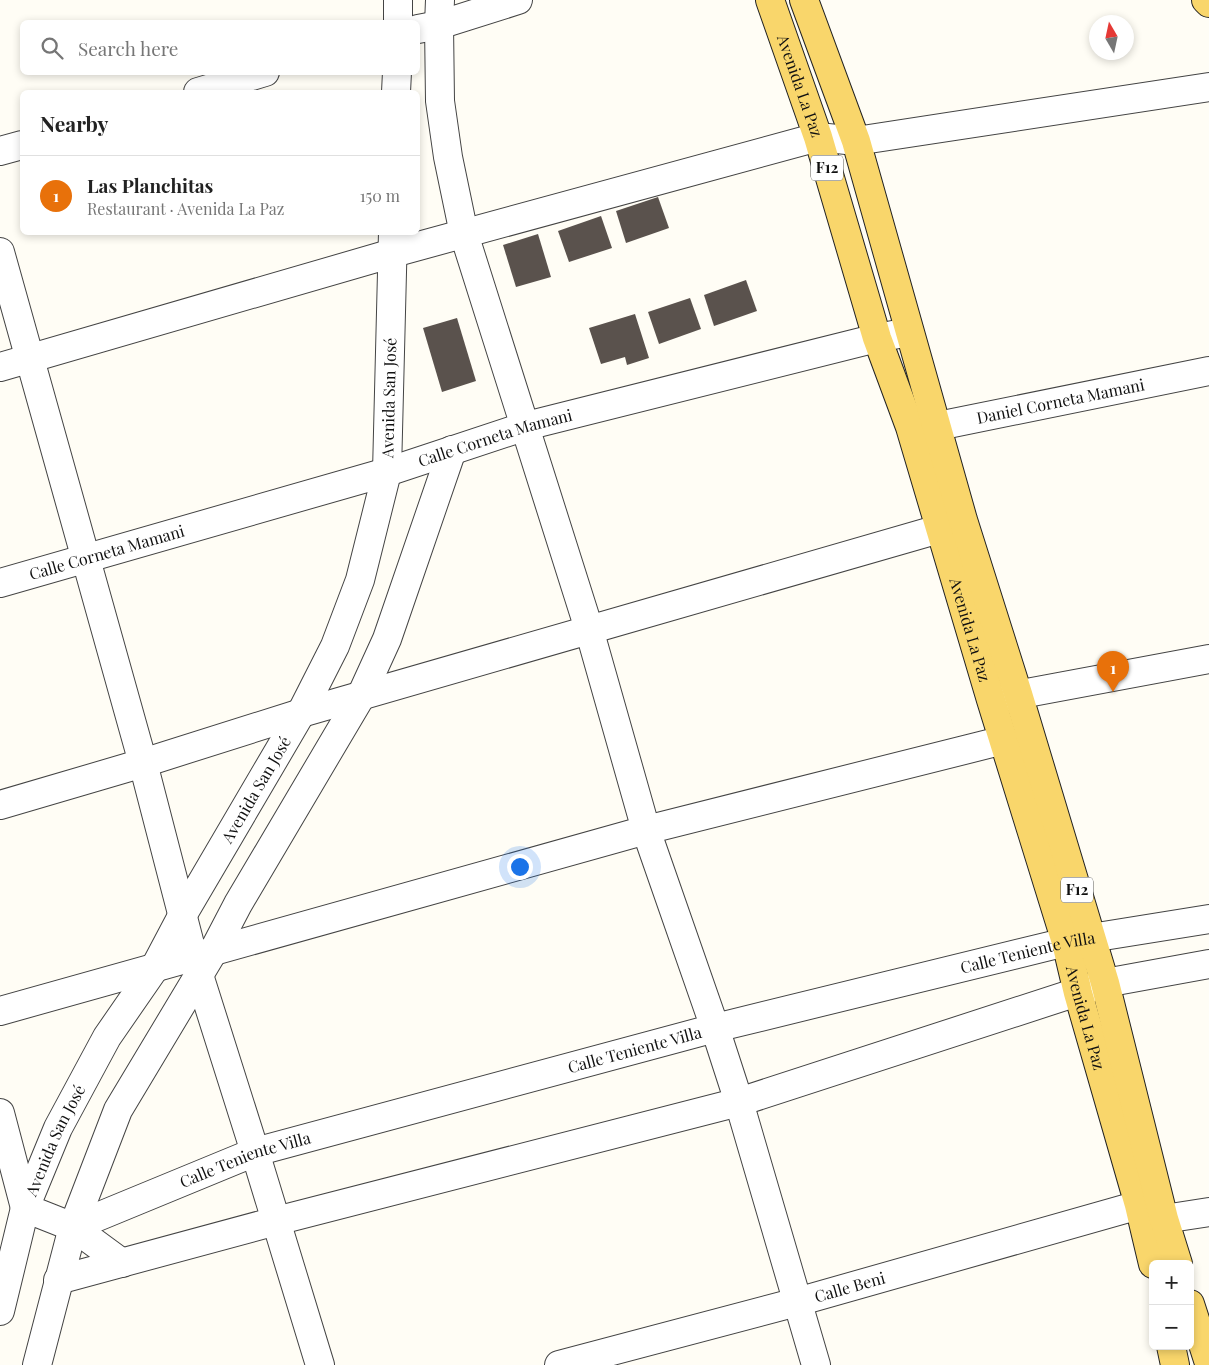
<!DOCTYPE html>
<meta charset="utf-8">
<style>
:root{--surface:#fff;--page:#f2f2f2;--text:#222;--muted:#767676;--line:#e0e0e0;--accent:#c4262e}
body{margin:0;font-family:"Playfair Display",serif;background:var(--page);color:var(--text)}
.controls{position:absolute;right:15px;bottom:15px;display:grid;overflow:hidden;border-radius:8px;box-shadow:0 2px 8px #0003}
.controls button{width:45px;height:45px;display:grid;place-items:center;padding:0;border:0;border-bottom:1px solid var(--line);background:var(--surface);color:var(--text);font:25px sans-serif}
.compass{position:absolute;left:1089px;top:15px;width:45px;height:45px;border-radius:50%;background:var(--surface);box-shadow:0 2px 8px #0003;rotate:351deg}
.you{position:absolute;left:519px;top:866px;width:18px;height:18px;margin:-12px;border:4px solid #fff;border-radius:50%;background:#1a73e8;box-shadow:0 0 0 8px #1a73e833}
.badge{display:grid;place-items:center;width:32px;height:32px;border-radius:50%;background:var(--accent);color:#fff;font-size:16px;font-weight:700}
.pin{position:absolute;translate:-50% -41px;filter:drop-shadow(0 1px 2px #0008)}
.pin::after{content:'';position:absolute;top:26px;width:18px;height:15px;background:inherit;clip-path:polygon(0 0,100% 0,50% 100%)}
.list{margin:0;padding:0;list-style:none}
h2{display:flex;justify-content:space-between;align-items:center;height:65px;margin:0;padding:0 20px;font-size:21px}
h2 small{font-size:16px;font-weight:400;color:var(--muted)}
.list li{display:grid;grid-template-columns:32px 1fr auto;gap:15px;align-items:center;box-sizing:border-box;height:80px;padding:0 20px;border-top:1px solid var(--line)}
.list b{display:block;font-size:19px;white-space:nowrap}
.list p{margin:0;font-size:16px;white-space:nowrap;color:var(--muted)}
.list em{font-size:16px;font-style:normal;color:var(--muted)}
.icon{flex:none;width:28px;height:28px;fill:none;stroke:currentColor;stroke-width:2;stroke-linecap:round;stroke-linejoin:round}
.map{position:relative;flex:none;width:1209px;height:1365px;overflow:hidden}
.search{position:absolute;background:var(--surface);box-shadow:0 2px 8px #0003;left:20px;top:20px;width:400px;height:55px;display:flex;align-items:center;gap:12px;box-sizing:border-box;padding:0 18px;border-radius:8px;color:var(--muted);font-size:19px}
.panel{position:absolute;background:var(--surface);box-shadow:0 2px 8px #0003;left:20px;top:90px;width:400px;height:145px;border-radius:8px}
.map>svg:first-child{display:block}
.building{fill:#5a524d}
.lines{fill:none;stroke-linecap:round;stroke-linejoin:round}
.minor-casing{stroke:#444;stroke-width:30}
.major-casing{stroke:#222;stroke-width:30}
.minor{stroke:#fff;stroke-width:28}
.major{stroke:#f9d66b;stroke-width:28}
.labels{text-anchor:middle;stroke-width:5;stroke-linejoin:round;paint-order:stroke}
.shield{fill:#fff;stroke:#585858;stroke-width:1}
.shield-label{font-size:15px;font-weight:bold;fill:#111}
.street-label{font-size:16px;fill:#111;stroke:#fff}
</style>
<div class="map">
<svg width="1209" height="1365" viewBox="0 0 1209 1365">
<rect width="100%" height="100%" fill="#fffdf5"/>
<g class="building">
<polygon points="658,197 669,228 626,243 616,211"/>
<polygon points="601,216 612,248 569,262 558,231"/>
<polygon points="538,234 551,277 516,287 503,245"/>
<polygon points="746,280 757,311 714,326 704,295"/>
<polygon points="690,298 701,329 659,344 648,312"/>
<polygon points="635,314 649,358 627,365 625,357 601,364 589,328"/>
<polygon points="457,318 476,381 442,392 423,328"/>
</g>
<g class="lines">
<g class="minor-casing">
<g id="minor">
<polyline points="440,0 439,25 440,101 448,157 464,234 589,629 646,830 715,1028 739,1102 816,1365"/>
<polyline points="398,22 398,0"/>
<polyline points="418,29 439,25 518,0"/>
<polyline points="198,92 265,72"/>
<polyline points="396,92 397,72"/>
<polyline points="0,151 22,145"/>
<polyline points="0,252 143,763 193,956 255,1152 320,1365"/>
<polyline points="0,367 393,253 818,137 856,141 1209,87"/>
<path id="s1" d="M914,427L938,426L1209,371"/>
<path id="s2" d="M0,583L387,472L526,426L877,338L909,332"/>
<polyline points="994,699 1209,659"/>
<polyline points="0,805 143,763 301,713 939,529 962,520"/>
<polyline points="0,1011 646,830 1004,740"/>
<polyline points="0,1113 25,1208 73,1227 122,1263"/>
<polyline points="1164,1219 1209,1212"/>
<path id="s3" d="M73,1227L255,1152L715,1028L1066,942L1209,919"/>
<polyline points="58,1280 276,1221 739,1102 1105,983 1209,964"/>
<path id="s4" d="M0,1311L25,1208L58,1128L107,1037L154,969L182,916L301,713L335,646L360,580L387,472L393,232"/>
<polyline points="37,1365 73,1227 118,1110 214,950 238,904 361,696 387,639 452,450"/>
<path id="s5" d="M559,1365L797,1302L1139,1205"/>
</g>
</g>
<g class="major-casing">
<g id="major">
<path id="s6" d="M770,0L818,137L877,338L910,427L991,700L1066,942L1078,993L1139,1205L1153,1264"/>
<polyline points="804,0 856,141 963,520 1018,694 1105,983 1164,1219 1178,1264"/>
<polyline points="1206,0 1209,3"/>
<polyline points="1190,1304 1209,1363"/>
<polyline points="1171,1346 1175,1365"/>
</g>
</g>
<use href="#minor" class="minor"/>
<use href="#major" class="major"/>
</g>
<g class="labels">
<g class="shield">
<rect x="811" y="155.5" width="32" height="25" rx="4"/>
<rect x="1061" y="877.5" width="32" height="25" rx="4"/>
</g>
<g class="shield-label">
<text x="827" y="173">F12</text>
<text x="1077" y="895">F12</text>
</g>
<g class="street-label">
<text dy="6" stroke="none"><textPath href="#s6" startOffset="91">Avenida La Paz</textPath></text>
<text dy="6" stroke="none"><textPath href="#s4" startOffset="1005">Avenida San José</textPath></text>
<text dy="6" stroke="none"><textPath href="#s1" startOffset="149">Daniel Corneta Mamani</textPath></text>
<text dy="6" stroke="none"><textPath href="#s2" startOffset="516">Calle Corneta Mamani</textPath></text>
<text dy="6" stroke="none"><textPath href="#s2" startOffset="111">Calle Corneta Mamani</textPath></text>
<text dy="6" stroke="none"><textPath href="#s6" startOffset="661">Avenida La Paz</textPath></text>
<text dy="6" stroke="none"><textPath href="#s4" startOffset="585">Avenida San José</textPath></text>
<text dy="6" stroke="none"><textPath href="#s3" startOffset="995">Calle Teniente Villa</textPath></text>
<text dy="6" stroke="none"><textPath href="#s6" startOffset="1066">Avenida La Paz</textPath></text>
<text dy="6" stroke="none"><textPath href="#s3" startOffset="590">Calle Teniente Villa</textPath></text>
<text dy="6" stroke="none"><textPath href="#s4" startOffset="180">Avenida San José</textPath></text>
<text dy="6" stroke="none"><textPath href="#s3" startOffset="185">Calle Teniente Villa</textPath></text>
<text dy="6" stroke="none"><textPath href="#s5" startOffset="301">Calle Beni</textPath></text>
</g>
</g>
</svg>
<div class="controls">
<button>+</button>
<button>−</button>
</div>
<svg class="compass" viewBox="-18 -18 36 36"><path d="M0-13l5 13h-10z" fill="#e53935"/><path d="M0 13l5-13h-10z" fill="#767676"/></svg>
<div class="you"></div>
<div class="pin badge" style="left:1113px;top:692px;background:#e8710a">1</div>
<div class="search"><svg class="icon" aria-label="search" viewBox="0 0 24 24"><circle cx="10" cy="10" r="6"/><path d="M15 15l6 6"/></svg>Search here</div>
<section class="panel">
<h2>Nearby<small></small></h2>
<ul class="list">
<li><span class="badge" style="background:#e8710a">1</span><div><b>Las Planchitas</b><p>Restaurant · Avenida La Paz</p></div><em>150 m</em></li>
</ul>
</section>
</div>
